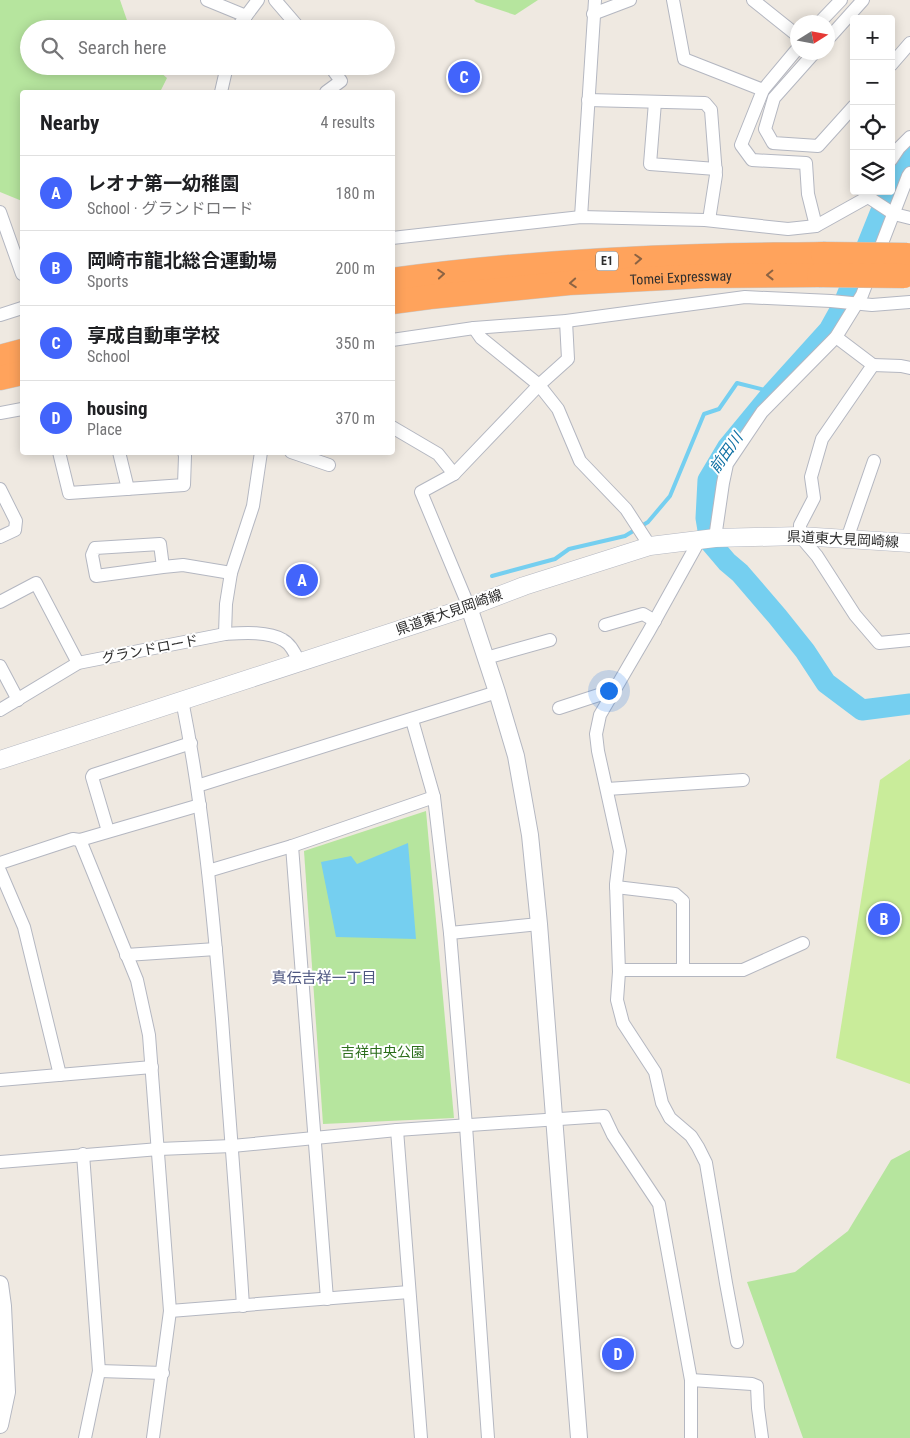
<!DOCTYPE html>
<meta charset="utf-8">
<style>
:root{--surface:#fff;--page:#f2f2f2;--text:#202124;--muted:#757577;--line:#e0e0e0;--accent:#4264fb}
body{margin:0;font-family:"Roboto Condensed","Noto Sans JP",sans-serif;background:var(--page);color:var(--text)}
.controls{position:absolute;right:15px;top:15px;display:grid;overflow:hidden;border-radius:5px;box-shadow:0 2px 12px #0003}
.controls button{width:45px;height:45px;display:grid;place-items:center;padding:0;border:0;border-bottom:1px solid var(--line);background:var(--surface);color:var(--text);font:25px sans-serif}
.compass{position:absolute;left:790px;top:15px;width:45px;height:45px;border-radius:50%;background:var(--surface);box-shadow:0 2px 12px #0003;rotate:79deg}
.you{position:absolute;left:608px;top:690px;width:18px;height:18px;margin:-12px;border:4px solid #fff;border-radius:50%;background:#1a73e8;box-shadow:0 0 0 8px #1a73e833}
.badge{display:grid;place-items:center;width:32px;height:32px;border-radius:50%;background:var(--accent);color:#fff;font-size:16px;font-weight:700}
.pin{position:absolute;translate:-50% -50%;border:2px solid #fff;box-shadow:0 1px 5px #0006}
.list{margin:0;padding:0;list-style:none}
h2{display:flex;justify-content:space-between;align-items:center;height:65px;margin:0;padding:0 20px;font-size:21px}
h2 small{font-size:16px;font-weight:400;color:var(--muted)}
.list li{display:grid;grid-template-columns:32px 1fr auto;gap:15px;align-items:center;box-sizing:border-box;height:75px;padding:0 20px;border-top:1px solid var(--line)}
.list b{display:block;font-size:19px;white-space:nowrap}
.list p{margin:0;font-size:16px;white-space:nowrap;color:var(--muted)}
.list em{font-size:16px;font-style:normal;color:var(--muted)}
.icon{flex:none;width:28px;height:28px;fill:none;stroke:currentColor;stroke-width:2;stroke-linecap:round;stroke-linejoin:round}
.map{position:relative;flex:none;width:910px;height:1438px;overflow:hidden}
.search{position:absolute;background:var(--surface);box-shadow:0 2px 12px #0003;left:20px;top:20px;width:375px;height:55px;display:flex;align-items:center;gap:12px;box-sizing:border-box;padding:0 18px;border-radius:28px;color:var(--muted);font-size:19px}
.panel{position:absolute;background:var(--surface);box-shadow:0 2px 12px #0003;left:20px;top:90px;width:375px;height:365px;border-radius:5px}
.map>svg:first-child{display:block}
.green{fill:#b6e59e}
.pitch{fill:#c9ec9a}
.water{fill:#75cff0}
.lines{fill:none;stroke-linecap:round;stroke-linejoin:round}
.stream{stroke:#75cff0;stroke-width:4}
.river{stroke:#75cff0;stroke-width:21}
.minor-casing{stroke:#b4b7c1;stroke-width:14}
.tertiary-casing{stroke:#b4b7c1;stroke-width:18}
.secondary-casing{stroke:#b4b7c1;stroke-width:19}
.motorway-casing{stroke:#c9c9c9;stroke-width:25}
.minor{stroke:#fff;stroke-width:12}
.tertiary{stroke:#fff;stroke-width:16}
.secondary{stroke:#fff;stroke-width:18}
.motorway{stroke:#ffa35c;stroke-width:24}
.motorway-bridge-casing{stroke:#c9c9c9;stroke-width:25;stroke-linecap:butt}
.motorway-bridge{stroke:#ffa35c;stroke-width:24}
.oneway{stroke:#8c6343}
.labels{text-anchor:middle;stroke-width:4;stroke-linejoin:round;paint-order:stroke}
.shield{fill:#fff;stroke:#6d6d6d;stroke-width:1}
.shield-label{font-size:12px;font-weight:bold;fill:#2e2e2e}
.street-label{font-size:14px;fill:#2e2e2e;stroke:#fff}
.park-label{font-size:14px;fill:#2c6e1b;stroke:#fff}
.water-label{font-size:15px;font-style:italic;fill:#0d6fa3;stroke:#fff}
.neighbourhood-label{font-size:15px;fill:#4d5680;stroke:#fff}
</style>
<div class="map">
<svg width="910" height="1438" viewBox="0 0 910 1438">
<rect width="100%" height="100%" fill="#efe9e1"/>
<g class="green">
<polygon points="0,0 120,0 130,29 29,29 29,66 153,66 167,78 160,92 22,92 22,201 0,192"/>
<polygon points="474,0 538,0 515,15 476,2"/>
<polygon points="426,811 454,1118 323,1124 304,851"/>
<polygon points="910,1150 910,1438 803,1438 747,1282 795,1272 848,1231 891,1160"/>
</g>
<polygon class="pitch" points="910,759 910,1084 836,1058 880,780"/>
<polygon class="water" points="408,843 416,939 336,937 321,862 351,856 357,864"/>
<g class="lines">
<polyline class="stream" points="492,576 555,559 569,549 625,536 648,522 670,496 704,414 719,409 737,383 773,392"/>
<g class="river">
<polyline points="891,186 894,178 910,155"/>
<polyline points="889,191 844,303 829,330 773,392 727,448 708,480 706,518 710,542 727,562 740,573 777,616 805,651 826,683 862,710 910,704"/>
</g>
<g class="minor-casing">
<g id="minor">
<polyline points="207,0 246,16"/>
<polyline points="275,0 300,29"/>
<polyline points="673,0 684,59 763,90"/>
<polyline points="753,0 798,36"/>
<polyline points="593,14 630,0"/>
<polyline points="820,22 841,0"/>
<polyline points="238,29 240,24 258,0"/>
<polyline points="828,39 863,0"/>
<polyline points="798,48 763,90 741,145 752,160 806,163 808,194 816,226"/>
<polyline points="815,52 774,98 765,129 773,143 818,146 854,106"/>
<polyline points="891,65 910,43"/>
<polyline points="221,92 227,66"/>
<polyline points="326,92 341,81 330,66"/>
<polyline points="588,100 705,103 711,110 716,175 709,220"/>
<polyline points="655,102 650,164 716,169"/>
<polyline points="891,160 899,148 910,137"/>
<polyline points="868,197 894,214 910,218"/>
<polyline points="0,212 22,274"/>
<polyline points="581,217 595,0"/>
<polyline points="392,238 581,217 705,220 788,229 816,226 868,197 872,191"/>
<polyline points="0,315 22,308"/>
<polyline points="474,328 481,338 539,385 558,409 580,461 626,509 650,546"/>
<polyline points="836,337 873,365 822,439 811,477 814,498 800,525 800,536 817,556 855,615 879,643 910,640"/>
<polyline points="392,340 474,328 566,321 745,297 831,301 872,305 910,302"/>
<polyline points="873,365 901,366 910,368"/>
<polyline points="0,413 22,409"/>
<polyline points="392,427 438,454 454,474"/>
<polyline points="59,452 69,493 184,485 185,456 184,452"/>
<polyline points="119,452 128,489"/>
<polyline points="291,452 329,465"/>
<polyline points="0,489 16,521 15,530 0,537"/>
<polyline points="715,538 723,483 727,464 762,412 836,337 862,295 908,176 910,173"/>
<polyline points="847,539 874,461"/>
<polyline points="699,541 649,631 600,715 596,734 598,751 620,851 616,884 619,972 617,1000 623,1023 655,1072 662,1103 670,1118 691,1136 698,1147 706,1163 726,1283 737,1342"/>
<polyline points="163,567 160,544 95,548 92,555 96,576 163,567 183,565 231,573"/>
<polyline points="0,602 36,583 78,663"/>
<polyline points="469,607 421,492 454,474 539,385 568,359 566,321"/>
<polyline points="605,625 643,614 655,621"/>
<polyline points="225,634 226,604 231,573 253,506 261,452"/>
<polyline points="486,658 550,640"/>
<polyline points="0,666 18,700"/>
<path d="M182,700C203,805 213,912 222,1019C229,1114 237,1210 243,1306"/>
<polyline points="559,708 614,690"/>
<path d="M0,710L78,663L225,634C242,633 268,631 283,640C291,644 296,655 299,662"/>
<polyline points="412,720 434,797 450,933 466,1126 488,1438"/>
<polyline points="197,786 497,692"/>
<polyline points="607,789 743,780"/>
<polyline points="108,831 92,777 93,775 191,743"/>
<polyline points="80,840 137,980 149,1035 170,1311 153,1438"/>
<polyline points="292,846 327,1299"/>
<polyline points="0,863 73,839 80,840 200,805"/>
<polyline points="0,871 24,927 60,1075"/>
<polyline points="208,871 292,846 434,797"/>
<polyline points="616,887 675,894 683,901 683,970"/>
<polyline points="450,933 539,924"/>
<polyline points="126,955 216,949"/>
<polyline points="619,970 743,970 803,943"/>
<polyline points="0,1080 152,1067"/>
<polyline points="397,1130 421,1438"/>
<polyline points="83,1154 99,1371 85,1438"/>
<polyline points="0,1162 159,1149 232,1146 397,1130 604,1116 613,1135 659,1204 691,1380 691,1438"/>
<polyline points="170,1311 409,1292"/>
<polyline points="99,1371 163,1373"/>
<polyline points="691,1380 752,1384 757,1386 758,1408 762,1438"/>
</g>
</g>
<g class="tertiary-casing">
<g id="tertiary">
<polyline points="469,607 497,692 516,756 530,835 539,924 579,1438"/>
<polyline points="0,1284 3,1306 7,1392 0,1425"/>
</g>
</g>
<g class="secondary-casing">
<polyline id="secondary" points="0,760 469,607 524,586 650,546 715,538 800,536 910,543"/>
</g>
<g class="motorway-casing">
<g id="motorway">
<path d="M392,280C495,266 599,259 702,256C742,254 783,255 823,254"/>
<path id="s1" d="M392,302L430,297L569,283L704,276L819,275"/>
<polyline points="0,357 22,351"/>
<polyline points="0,378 22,373"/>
</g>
</g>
<use href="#minor" class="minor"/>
<use href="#tertiary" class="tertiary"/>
<use href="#secondary" class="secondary"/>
<use href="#motorway" class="motorway"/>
<g class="motorway-bridge-casing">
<g id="motorway-bridge">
<polyline points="823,254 907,255"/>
<polyline points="819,275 904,276"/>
</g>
</g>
<use href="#motorway-bridge" class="motorway-bridge"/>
</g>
<defs><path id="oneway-chevron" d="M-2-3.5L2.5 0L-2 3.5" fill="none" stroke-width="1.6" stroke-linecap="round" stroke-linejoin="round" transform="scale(1.25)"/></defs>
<g class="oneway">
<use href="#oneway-chevron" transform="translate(638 259) rotate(-3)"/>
<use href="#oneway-chevron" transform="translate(441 274) rotate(-5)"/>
<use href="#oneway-chevron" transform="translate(770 275) rotate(179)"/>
<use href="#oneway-chevron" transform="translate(573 283) rotate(176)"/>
</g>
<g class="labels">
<rect class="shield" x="596" y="251.5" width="22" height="19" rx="4"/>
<g class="shield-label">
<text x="607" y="265">E1</text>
</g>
<g class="street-label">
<text dy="5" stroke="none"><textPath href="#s1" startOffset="290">Tomei Expressway</textPath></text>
<text transform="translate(843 539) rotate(3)" y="5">県道東大見岡崎線</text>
<text transform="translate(449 612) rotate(-19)" y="5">県道東大見岡崎線</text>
<text transform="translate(150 649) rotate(-11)" y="5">グランドロード</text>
</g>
<g class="park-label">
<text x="383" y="1057">吉祥中央公園</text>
</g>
<g class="water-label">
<text transform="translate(726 453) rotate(-55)" y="5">前田川</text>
</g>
<g class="neighbourhood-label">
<text x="324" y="983">真伝吉祥一丁目</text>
</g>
</g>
</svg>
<div class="controls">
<button>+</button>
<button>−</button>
<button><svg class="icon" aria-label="locate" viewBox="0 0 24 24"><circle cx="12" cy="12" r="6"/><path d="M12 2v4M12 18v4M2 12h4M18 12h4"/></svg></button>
<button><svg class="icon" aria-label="layers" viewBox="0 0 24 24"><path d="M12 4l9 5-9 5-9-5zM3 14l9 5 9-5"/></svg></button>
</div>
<svg class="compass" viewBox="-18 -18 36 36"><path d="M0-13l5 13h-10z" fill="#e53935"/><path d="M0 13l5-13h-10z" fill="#757577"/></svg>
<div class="you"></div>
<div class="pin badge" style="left:302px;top:580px">A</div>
<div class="pin badge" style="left:884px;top:919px">B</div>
<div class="pin badge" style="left:464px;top:77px">C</div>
<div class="pin badge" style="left:618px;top:1354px">D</div>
<div class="search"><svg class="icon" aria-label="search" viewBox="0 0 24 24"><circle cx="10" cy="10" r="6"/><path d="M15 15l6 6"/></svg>Search here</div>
<section class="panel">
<h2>Nearby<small>4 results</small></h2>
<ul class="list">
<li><span class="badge">A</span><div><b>レオナ第一幼稚園</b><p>School · グランドロード</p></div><em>180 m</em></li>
<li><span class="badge">B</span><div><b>岡崎市龍北総合運動場</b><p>Sports</p></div><em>200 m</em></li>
<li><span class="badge">C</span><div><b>享成自動車学校</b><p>School</p></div><em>350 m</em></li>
<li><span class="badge">D</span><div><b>housing</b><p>Place</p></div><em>370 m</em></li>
</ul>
</section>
</div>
